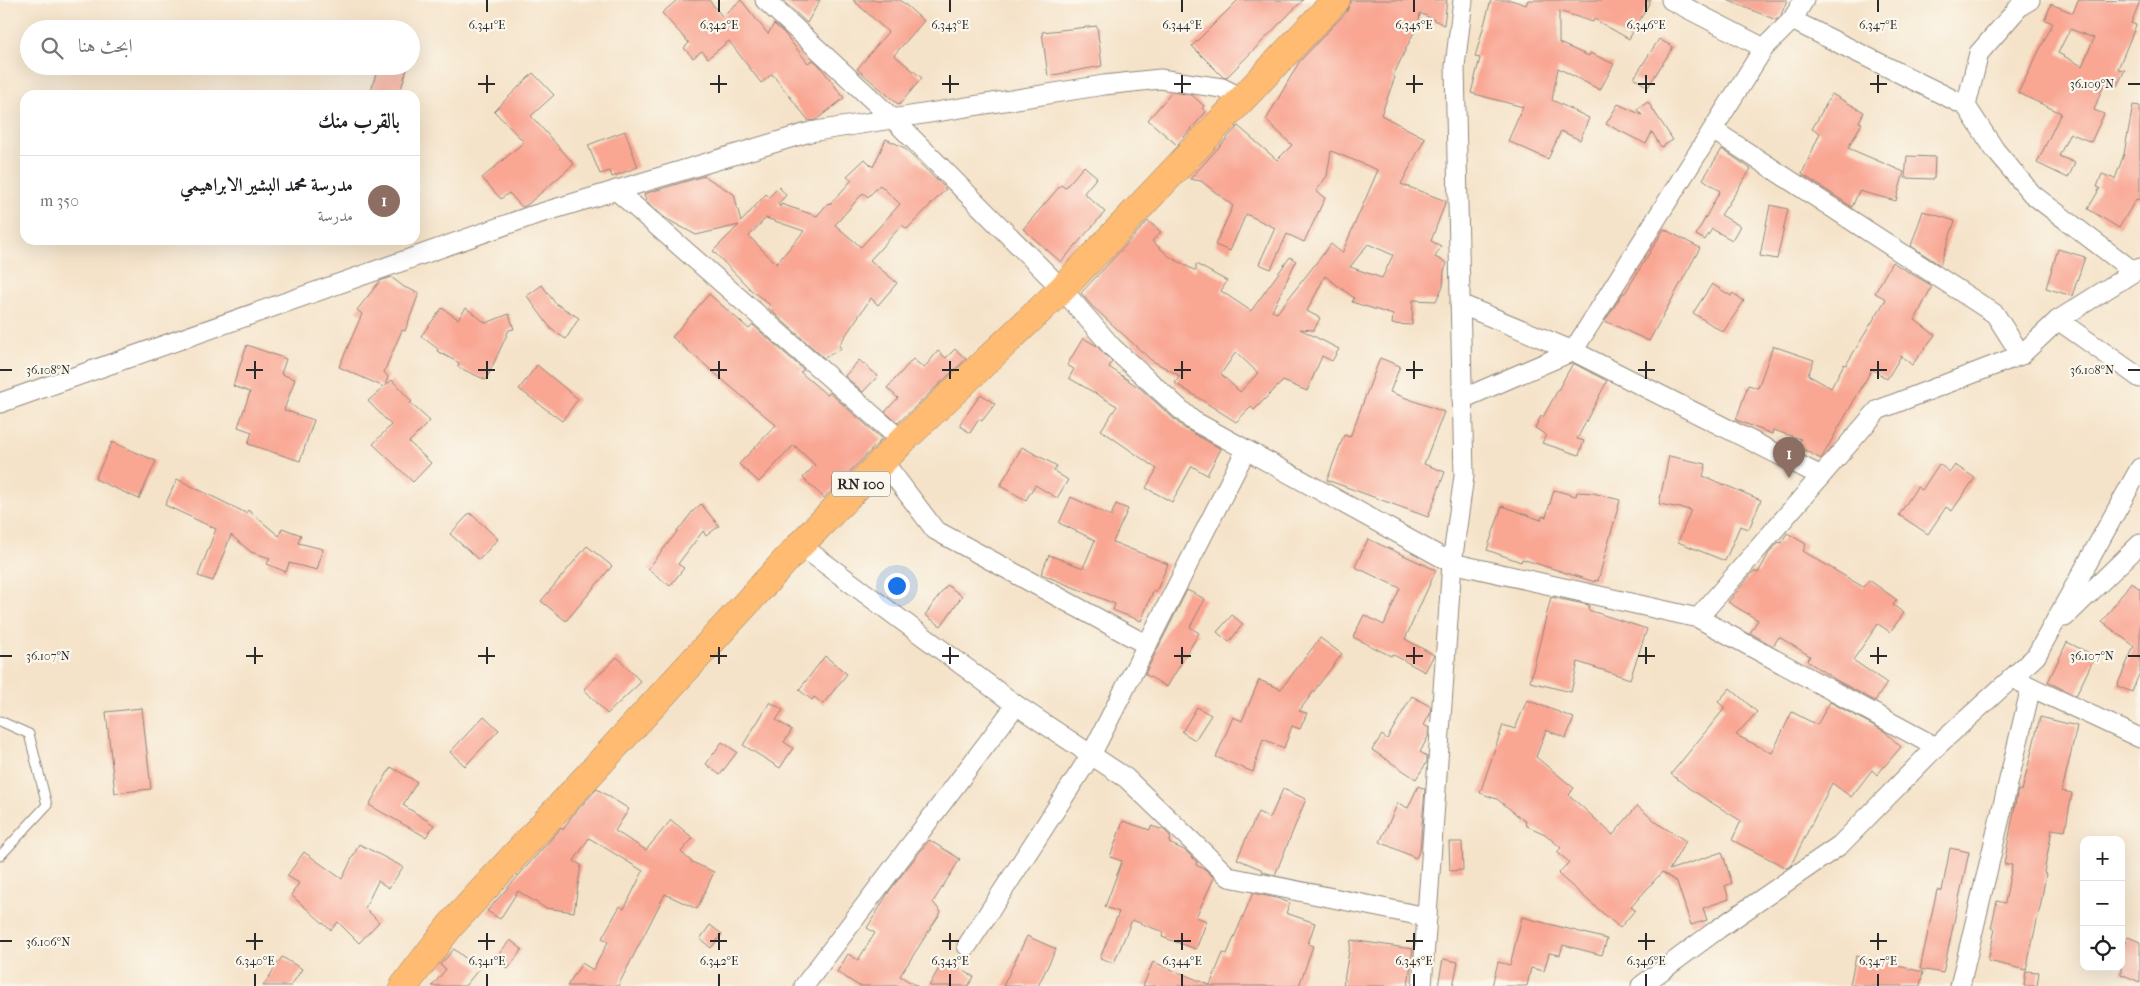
<!DOCTYPE html>
<html lang="ar">
<meta charset="utf-8">
<style>
:root{--surface:#fff;--page:#f6f6f6;--text:#202124;--muted:#757577;--line:#e0e0e0;--accent:#c8321e}
body{margin:0;font-family:"IM FELL French Canon",Amiri,serif;background:var(--page);color:var(--text);direction:rtl}
.controls{position:absolute;right:15px;bottom:15px;display:grid;overflow:hidden;border-radius:10px;box-shadow:0 5px 20px #0002}
.controls button{width:45px;height:45px;display:grid;place-items:center;padding:0;border:0;border-bottom:1px solid var(--line);background:var(--surface);color:var(--text);font:25px sans-serif}
.you{position:absolute;left:896px;top:585px;width:18px;height:18px;margin:-12px;border:4px solid #fff;border-radius:50%;background:#1a73e8;box-shadow:0 0 0 8px #1a73e833}
.badge{display:grid;place-items:center;width:32px;height:32px;border-radius:50%;background:var(--accent);color:#fff;font-size:16px;font-weight:700}
.pin{position:absolute;translate:-50% -41px;filter:drop-shadow(0 1px 2px #0008)}
.pin::after{content:'';position:absolute;top:26px;width:18px;height:15px;background:inherit;clip-path:polygon(0 0,100% 0,50% 100%)}
.list{margin:0;padding:0;list-style:none}
h2{display:flex;justify-content:space-between;align-items:center;height:65px;margin:0;padding:0 20px;font-size:21px}
h2 small{font-size:16px;font-weight:400;color:var(--muted)}
.list li{display:grid;grid-template-columns:32px 1fr auto;gap:15px;align-items:center;box-sizing:border-box;height:90px;padding:0 20px;border-top:1px solid var(--line)}
.list b{display:block;font-size:19px;white-space:nowrap}
.list p{margin:0;font-size:16px;white-space:nowrap;color:var(--muted)}
.list em{font-size:16px;font-style:normal;color:var(--muted)}
.icon{flex:none;width:28px;height:28px;fill:none;stroke:currentColor;stroke-width:2;stroke-linecap:round;stroke-linejoin:round}
.map{position:relative;flex:none;width:2140px;height:986px;overflow:hidden;direction:ltr}
.search{position:absolute;background:var(--surface);box-shadow:0 5px 20px #0002;left:20px;top:20px;width:400px;height:55px;display:flex;align-items:center;gap:12px;box-sizing:border-box;padding:0 18px;border-radius:28px;color:var(--muted);font-size:19px}
.panel{position:absolute;background:var(--surface);box-shadow:0 5px 20px #0002;left:20px;top:90px;width:400px;height:155px;border-radius:15px;direction:rtl}
.map>svg:first-child{display:block}
.building{fill:#f9a693;fill-rule:evenodd}
.lines{fill:none;stroke-linecap:round;stroke-linejoin:round}
.service-casing{stroke:#90877a;stroke-width:11}
.minor-casing{stroke:#90877a;stroke-width:21}
.primary-casing{stroke:#90877a;stroke-width:29}
.service{stroke:#fff;stroke-width:9}
.minor{stroke:#fff;stroke-width:19}
.primary{stroke:#febb71;stroke-width:28}
.ticks{fill:none;stroke:#2b2b2b;stroke-width:2}
.labels{text-anchor:middle;stroke-width:4.5;stroke-linejoin:round;paint-order:stroke}
.shield{fill:#fbf7ec;stroke:#696865;stroke-width:1}
.shield-label{font-size:15px;font-weight:bold;fill:#2b2b2b}
.ticks-label{font-size:12px;text-anchor:middle;fill:#2b2b2b;stroke:#fbf7ec;stroke-width:4.5;stroke-linejoin:round;paint-order:stroke}
</style>
<div class="map">
<svg width="2140" height="986" viewBox="0 0 2140 986">
<rect width="100%" height="100%" fill="#fbf7ec"/>
<filter id="ink" filterUnits="userSpaceOnUse"><feTurbulence type="fractalNoise" baseFrequency=".02" numOctaves="2"/><feDisplacementMap in="SourceGraphic" scale="10" xChannelSelector="R" yChannelSelector="G"/><feConvolveMatrix kernelMatrix="1 2 1 2 8 2 1 2 1" color-interpolation-filters="sRGB"/></filter>
<filter id="wash" filterUnits="userSpaceOnUse"><feTurbulence type="fractalNoise" baseFrequency=".0096" numOctaves="4" result="noise"/><feDisplacementMap in="SourceGraphic" scale="20" xChannelSelector="R" yChannelSelector="G"/><feGaussianBlur stdDeviation="1.12" result="paint"/><feColorMatrix in="noise" values="0 0 0 0 0 0 0 0 0 0 0 0 0 0 0 0 0 1.4 0 .05"/><feComposite in="paint" operator="in"/></filter>
<g filter="url(#wash)">
<rect width="100%" height="100%" fill="#f5e3c9"/>
<g id="blocks">
<g class="building">
<polygon points="677,0 709,0 722,16 741,0 768,34 774,24 784,33 808,63 813,60 819,65 844,98 816,120 809,121 772,74 761,83 729,41 708,58 702,51 693,58 684,48 689,43 662,13"/>
<polygon points="782,0 820,0 807,23"/>
<polygon points="853,0 900,0 924,21 894,55 922,78 899,105 857,69 888,32"/>
<polygon points="1238,0 1303,0 1226,78 1223,77 1192,46"/>
<path d="M1351,0H1447L1444,25L1420,13L1418,30L1413,34L1393,76L1395,77L1381,115L1425,138L1401,184L1446,201L1431,241L1441,246L1435,257L1447,263L1444,271L1443,286L1436,301L1413,300L1412,325L1392,324L1393,315L1352,302L1354,298L1325,276L1307,311L1320,318L1314,330L1300,329L1339,349L1332,361L1322,356L1307,391L1283,381L1254,410L1251,407L1236,422L1175,383L1180,376L1151,360L1092,306L1081,293L1148,221L1161,232L1152,241L1170,257L1196,271V264L1227,281L1221,291L1251,311L1290,257L1296,261L1272,311L1277,313L1331,244L1342,253L1378,170L1331,151L1327,176L1316,191L1325,198L1304,242L1287,234L1271,269L1259,264L1275,228L1246,214L1230,251L1215,245L1233,206L1201,181L1190,179L1238,126L1277,160L1292,145L1266,120L1299,62L1347,11ZM1368,244L1393,255L1382,278L1350,267ZM1236,352L1258,373L1240,392L1221,374Z"/>
<polygon points="1491,0 1511,0 1526,5 1528,0 1651,0 1629,39 1594,19 1593,22 1559,11 1559,43 1589,56 1590,53 1614,64 1600,90 1558,68 1552,100 1589,118 1580,140 1561,131 1548,159 1508,141 1523,107 1471,93 1480,58 1475,57"/>
<polygon points="1727,0 1787,0 1781,15 1776,20"/>
<path d="M2078,0L2140,1L2131,23L2136,25L2118,69L2125,70L2117,86H2103L2094,110L2104,114L2091,142L2070,133L2059,156L2075,163L2068,178L2037,163L2061,113L2018,93L2053,23L2045,20L2051,4L2073,13ZM2070,29L2094,38L2082,66L2058,53Z"/>
<polygon points="1097,26 1102,66 1048,76 1042,32"/>
<polygon points="1659,39 1673,47 1648,87 1634,78"/>
<polygon points="378,66 408,66 399,95 370,95"/>
<polygon points="533,73 554,95 531,116 574,164 527,205 522,207 509,193 501,199 482,178 524,142 494,111"/>
<polygon points="1172,92 1192,95 1204,106 1202,108 1206,112 1177,145 1148,120"/>
<polygon points="1832,94 1864,112 1859,122 1862,123 1848,148 1904,172 1896,201 1859,191 1852,207 1802,174 1820,133 1812,129"/>
<polygon points="1648,102 1673,140 1661,147 1652,132 1646,144 1606,124 1618,104 1642,115 1637,109"/>
<polygon points="2133,105 2140,106 2140,200 2136,199 2119,228 2088,209 2100,188 2097,187 2102,174 2115,179 2124,154"/>
<polygon points="625,131 638,167 612,177 610,171 600,174 588,145"/>
<path d="M886,139L903,147L946,189L907,229L902,225L870,260L897,283L878,305L871,298L839,345L841,349L824,358L768,308L770,305L750,289L713,251L739,225L696,235L665,218L646,201L644,194L704,176L734,194L741,222L766,194L769,197L779,187L786,195L778,204L780,207L781,204L817,216L828,203L830,204L852,180L847,176L865,159L873,167ZM880,185L900,204L861,247L835,225L863,193L868,197ZM766,218L804,231L776,264L749,236Z"/>
<polygon points="1722,149 1751,169 1721,215 1740,226 1732,240 1712,229 1705,240 1696,235 1720,191 1703,179"/>
<polygon points="1907,156 1935,157 1934,179 1905,178"/>
<polygon points="1084,166 1097,177 1084,193 1105,212 1061,262 1023,229 1061,185 1065,188"/>
<polygon points="1770,205 1788,209 1777,259 1760,256"/>
<polygon points="1923,211 1955,221 1940,265 1911,246"/>
<polygon points="1664,229 1700,248 1649,341 1605,321 1623,293 1625,293"/>
<polygon points="2058,249 2085,257 2072,296 2046,288"/>
<polygon points="1892,262 1932,286 1915,320 1935,335 1912,365 1901,356 1887,379 1872,369 1821,459 1797,446 1801,439 1773,430 1772,434 1736,420 1748,385 1758,388 1773,346 1814,360 1808,375 1831,388 1844,364 1846,365 1886,299 1875,293"/>
<polygon points="391,277 404,287 419,293 405,331 402,330 384,372 388,377 385,386 392,380 412,402 410,403 430,421 409,442 431,463 413,482 373,444 391,425 368,401 384,387 339,367 362,314 357,310 380,281"/>
<polygon points="1712,284 1731,296 1733,293 1744,301 1723,332 1693,313"/>
<polygon points="542,285 555,303 579,318 566,339 552,330 527,296"/>
<polygon points="709,294 749,329 753,325 804,370 800,372 827,395 830,393 882,439 824,498 803,478 815,465 794,445 759,482 739,464 776,425 672,337"/>
<polygon points="442,308 458,319 466,308 486,323 509,314 514,329 509,330 486,380 458,367 459,363 437,351 438,349 421,336"/>
<polygon points="1083,338 1097,346 1112,362 1109,367 1141,389 1184,428 1221,449 1207,475 1192,466 1172,502 1146,488 1157,469 1101,430 1117,406 1069,378 1074,369 1067,365"/>
<polygon points="247,345 286,359 281,374 295,379 284,410 314,420 300,461 248,444 252,432 238,427 250,392 233,386"/>
<polygon points="955,349 966,359 898,423 885,412 898,398 887,388 913,359 924,368 938,351 946,358"/>
<polygon points="1380,358 1400,366 1390,392 1444,412 1424,464 1445,472 1428,517 1327,480 1344,435 1350,437"/>
<polygon points="859,360 878,376 863,392 845,376"/>
<polygon points="1573,363 1607,381 1577,439 1584,441 1579,455 1542,443 1546,435 1535,428 1541,416 1543,417"/>
<polygon points="537,365 578,399 562,421 519,389"/>
<polygon points="981,394 995,404 982,421 979,419 970,433 959,425"/>
<polygon points="112,442 156,461 139,499 95,479"/>
<polygon points="1022,447 1057,466 1054,471 1068,480 1057,498 1035,485 1026,500 1000,486"/>
<polygon points="1669,456 1706,464 1703,476 1761,500 1749,529 1740,526 1725,561 1678,542 1691,510 1659,504"/>
<polygon points="1939,464 1950,472 1955,465 1975,478 1952,511 1946,507 1928,534 1899,515 1917,487 1922,490"/>
<polygon points="177,479 246,513 248,510 279,536 282,528 301,535 298,543 323,549 317,570 289,563 286,572 267,564 270,558 251,552 231,535 213,581 198,576 216,529 165,505"/>
<polygon points="1554,490 1576,496 1577,492 1593,493 1620,500 1598,581 1595,580 1595,582 1522,559 1521,562 1487,550 1502,506 1541,520 1542,516 1546,517"/>
<polygon points="1071,497 1111,516 1116,504 1128,509 1113,542 1168,564 1156,592 1153,591 1141,621 1113,610 1115,604 1041,574 1049,555 1083,568 1095,540 1059,523"/>
<polygon points="701,504 719,526 706,536 703,531 678,564 684,568 670,586 648,569 693,511"/>
<polygon points="470,513 498,539 479,560 450,534"/>
<polygon points="1787,533 1806,544 1803,551 1863,587 1869,580 1897,600 1893,605 1904,613 1890,632 1878,624 1853,660 1887,683 1875,701 1836,680 1807,661 1810,656 1779,637 1773,646 1750,633 1758,620 1728,602 1754,571 1758,573 1769,553 1779,542 1781,543"/>
<polygon points="1368,539 1436,570 1405,639 1434,655 1425,672 1392,654 1391,656 1353,637 1364,615 1384,625 1400,588 1355,567"/>
<polygon points="587,546 612,566 566,621 541,601"/>
<polygon points="2131,582 2140,589 2140,672 2132,692 2117,686 2134,646 2102,622"/>
<polygon points="947,585 962,596 941,626 925,615"/>
<polygon points="1187,590 1205,599 1190,627 1199,633 1167,687 1145,674"/>
<polygon points="1551,597 1589,605 1588,610 1647,629 1630,679 1578,662 1571,692 1530,682"/>
<polygon points="1232,615 1243,624 1229,642 1217,632"/>
<polygon points="1320,638 1342,654 1299,711 1307,713 1300,729 1292,726 1284,748 1263,739 1253,772 1216,757 1233,717 1242,721 1259,680 1281,689"/>
<polygon points="2067,642 2095,656 2076,696 2048,682"/>
<polygon points="825,656 847,674 823,704 814,697 812,700 799,690"/>
<polygon points="617,657 641,682 607,714 584,689"/>
<polygon points="1730,688 1757,712 1736,735 1772,753 1792,712 1817,725 1830,702 1884,731 1901,747 1877,775 1872,770 1851,797 1832,783 1791,865 1787,868 1732,840 1741,821 1690,789 1671,774 1725,708 1718,702"/>
<polygon points="1412,696 1431,707 1430,714 1424,725 1429,728 1428,737 1420,752 1427,756 1427,762 1416,779 1372,750 1382,735 1387,739"/>
<polygon points="1527,700 1574,718 1566,738 1546,730 1536,757 1574,788 1569,795 1613,835 1637,806 1660,825 1686,841 1669,870 1722,852 1732,883 1725,886 1729,899 1703,908 1707,920 1691,925 1677,882 1662,872 1631,907 1635,910 1620,928 1558,874 1569,862 1557,852 1561,848 1545,834 1525,825 1526,822 1497,799 1480,793 1503,725 1515,729"/>
<polygon points="770,702 783,710 776,720 792,730 784,742 793,748 780,768 743,745"/>
<polygon points="1197,707 1211,715 1195,740 1182,732"/>
<polygon points="142,708 151,789 115,793 106,712"/>
<polygon points="484,716 499,730 465,766 450,752"/>
<polygon points="2040,717 2077,726 2062,791 2072,793 2065,831 2052,829 2044,873 2046,874 2041,903 2026,970 1988,961 1995,929 1991,928 1997,901 2005,903 2012,865 2004,864 2017,794 2018,790 2022,791"/>
<polygon points="722,742 737,752 720,775 706,764"/>
<polygon points="391,767 417,782 403,805 434,825 426,837 369,805"/>
<polygon points="1418,786 1425,789 1420,849 1416,858 1380,842 1398,803 1408,808"/>
<polygon points="597,789 629,809 615,831 646,850 671,820 693,838 681,852 692,862 714,872 697,909 665,894 618,986 567,986 582,963 593,970 608,942 602,938 620,906 624,909 643,871 589,838 574,861 581,865 574,912 545,908 518,891 500,919 487,911 561,828 563,830 571,817"/>
<polygon points="1283,789 1306,799 1275,875 1262,872 1263,870 1237,859 1258,812 1270,818"/>
<polygon points="1123,821 1150,830 1151,826 1164,830 1171,837 1169,843 1186,851 1197,862 1196,865 1205,869 1214,878 1196,917 1207,921 1196,949 1162,937 1163,932 1132,920 1114,963 1100,958 1119,912 1105,907 1122,861 1110,857"/>
<polygon points="929,840 960,859 933,902 941,912 900,976 917,986 859,986 837,972 848,954 858,960 875,933 867,928 890,890"/>
<polygon points="1449,842 1462,842 1463,870 1450,871"/>
<polygon points="359,844 403,867 389,888 378,881 365,908 379,922 359,943 338,922 331,930 291,895 299,883 287,876 304,852 342,879"/>
<polygon points="1950,848 1969,852 1943,973 1920,969 1937,890 1942,891"/>
<polygon points="1253,893 1280,899 1290,903 1286,913 1315,923 1308,944 1313,946 1299,986 1143,986 1153,962 1210,985 1223,953 1227,954"/>
<polygon points="1522,917 1607,939 1602,955 1563,945 1560,955 1549,953 1544,971 1531,968 1527,986 1492,986 1498,962 1510,965"/>
<polygon points="710,925 722,934 711,948 700,939"/>
<polygon points="1027,936 1056,949 1038,986 1003,986"/>
<polygon points="2128,937 2140,942 2140,982 2121,974 2121,950"/>
<polygon points="510,940 522,949 508,969 495,959"/>
<polygon points="1351,940 1413,949 1408,986 1343,986"/>
<polygon points="454,949 479,969 465,986 432,986 446,969 440,965"/>
<polygon points="1856,956 1923,972 1920,986 1859,986 1850,984"/>
<polygon points="282,957 302,969 291,986 263,986"/>
<polygon points="944,959 974,977 968,986 929,986"/>
<polygon points="1443,959 1458,962 1453,986 1438,986"/>
<polygon points="2026,971 2039,972 2037,986 2024,986"/>
</g>
</g>
</g>
<g filter="url(#ink)">
<use href="#blocks" fill-opacity="0" stroke="#90877a" stroke-width="1"/>
<g class="lines">
<g class="service-casing">
<polyline id="service" points="0,721 29,734 47,805 0,856"/>
</g>
<g class="minor-casing">
<g id="minor">
<polyline points="765,0 893,119 1062,289 1112,347 1192,420 1452,563 1698,618 1936,747"/>
<polyline points="2030,0 2020,6 1979,53 1966,106 1995,150 2032,194 2133,271"/>
<polyline points="1792,20 1966,106"/>
<polyline points="1764,48 1792,20 1804,0"/>
<polyline points="1713,130 1995,314 2021,355"/>
<polyline points="616,190 902,441"/>
<polyline points="1460,304 1573,351 1821,476"/>
<polyline points="2058,320 2140,268"/>
<polyline points="1462,399 1573,351 1764,48 1671,0"/>
<polyline points="0,403 531,216 810,132 1104,85 1160,79 1222,88 1244,99"/>
<polyline points="883,461 935,530 1147,645"/>
<polyline points="800,545 1016,705 1126,778 1229,877 1427,917"/>
<polyline points="2065,617 2140,544"/>
<polyline points="1698,618 1878,410 2021,355 2058,320 2140,378"/>
<polyline points="2020,682 2140,738"/>
<polyline points="967,946 1091,755 1246,450"/>
<polyline points="804,986 1016,705"/>
<polyline points="1422,986 1452,563 1464,476 1455,66 1463,0"/>
<polyline points="1641,986 1718,929 1840,845 1936,747 2036,656 2140,468"/>
<polyline points="1960,986 2031,687"/>
</g>
</g>
<g class="primary-casing">
<polyline id="primary" points="404,986 450,926 800,545 902,441 1062,289 1336,0"/>
</g>
<use href="#service" class="service"/>
<use href="#minor" class="minor"/>
<use href="#primary" class="primary"/>
</g>
</g>
<path class="ticks" d="M487,0V12M719,0V12M950,0V12M1182,0V12M1414,0V12M1646,0V12M1878,0V12M487,75V93M719,75V93M950,75V93M1182,75V93M1414,75V93M1646,75V93M1878,75V93M478,84H495M710,84H727M942,84H959M1174,84H1191M1406,84H1423M1638,84H1655M1870,84H1887M2128,84H2140M255,361V379M487,361V379M719,361V379M950,361V379M1182,361V379M1414,361V379M1646,361V379M1878,361V379M0,370H12M246,370H263M478,370H495M710,370H727M942,370H959M1174,370H1191M1406,370H1423M1638,370H1655M1870,370H1887M2128,370H2140M255,647V664M487,647V664M719,647V664M950,647V664M1182,647V664M1414,647V664M1646,647V664M1878,647V664M0,656H12M246,656H263M478,656H495M710,656H727M942,656H959M1174,656H1191M1406,656H1423M1638,656H1655M1870,656H1887M2128,656H2140M255,933V950M487,933V950M719,933V950M950,933V950M1182,933V950M1414,933V950M1646,933V950M1878,933V950M0,941H12M246,941H263M478,941H495M710,941H727M942,941H959M1174,941H1191M1406,941H1423M1638,941H1655M1870,941H1887M255,974V986M487,974V986M719,974V986M950,974V986M1182,974V986M1414,974V986M1646,974V986M1878,974V986"/>
<g class="labels">
<rect class="shield" x="832" y="471.5" width="58" height="25" rx="4"/>
<g class="shield-label">
<text x="861" y="489">RN 100</text>
</g>
</g>
<g class="ticks-label">
<text x="487" y="29">6.341°E</text>
<text x="719" y="29">6.342°E</text>
<text x="950" y="29">6.343°E</text>
<text x="1182" y="29">6.344°E</text>
<text x="1414" y="29">6.345°E</text>
<text x="1646" y="29">6.346°E</text>
<text x="1878" y="29">6.347°E</text>
<text x="2092" y="88">36.109°N</text>
<text x="48" y="374">36.108°N</text>
<text x="2092" y="374">36.108°N</text>
<text x="48" y="660">36.107°N</text>
<text x="2092" y="660">36.107°N</text>
<text x="48" y="946">36.106°N</text>
<text x="255" y="965">6.340°E</text>
<text x="487" y="965">6.341°E</text>
<text x="719" y="965">6.342°E</text>
<text x="950" y="965">6.343°E</text>
<text x="1182" y="965">6.344°E</text>
<text x="1414" y="965">6.345°E</text>
<text x="1646" y="965">6.346°E</text>
<text x="1878" y="965">6.347°E</text>
</g>
</svg>
<div class="controls">
<button>+</button>
<button>−</button>
<button><svg class="icon" aria-label="locate" viewBox="0 0 24 24"><circle cx="12" cy="12" r="6"/><path d="M12 2v4M12 18v4M2 12h4M18 12h4"/></svg></button>
</div>
<div class="you"></div>
<div class="pin badge" style="left:1789px;top:478px;background:#8d6e63">1</div>
<div class="search"><svg class="icon" aria-label="search" viewBox="0 0 24 24"><circle cx="10" cy="10" r="6"/><path d="M15 15l6 6"/></svg>ابحث هنا</div>
<section class="panel">
<h2>بالقرب منك<small></small></h2>
<ul class="list">
<li><span class="badge" style="background:#8d6e63">1</span><div><b>مدرسة محمد البشير الابراهيمي</b><p>مدرسة</p></div><em>350 m</em></li>
</ul>
</section>
</div>
